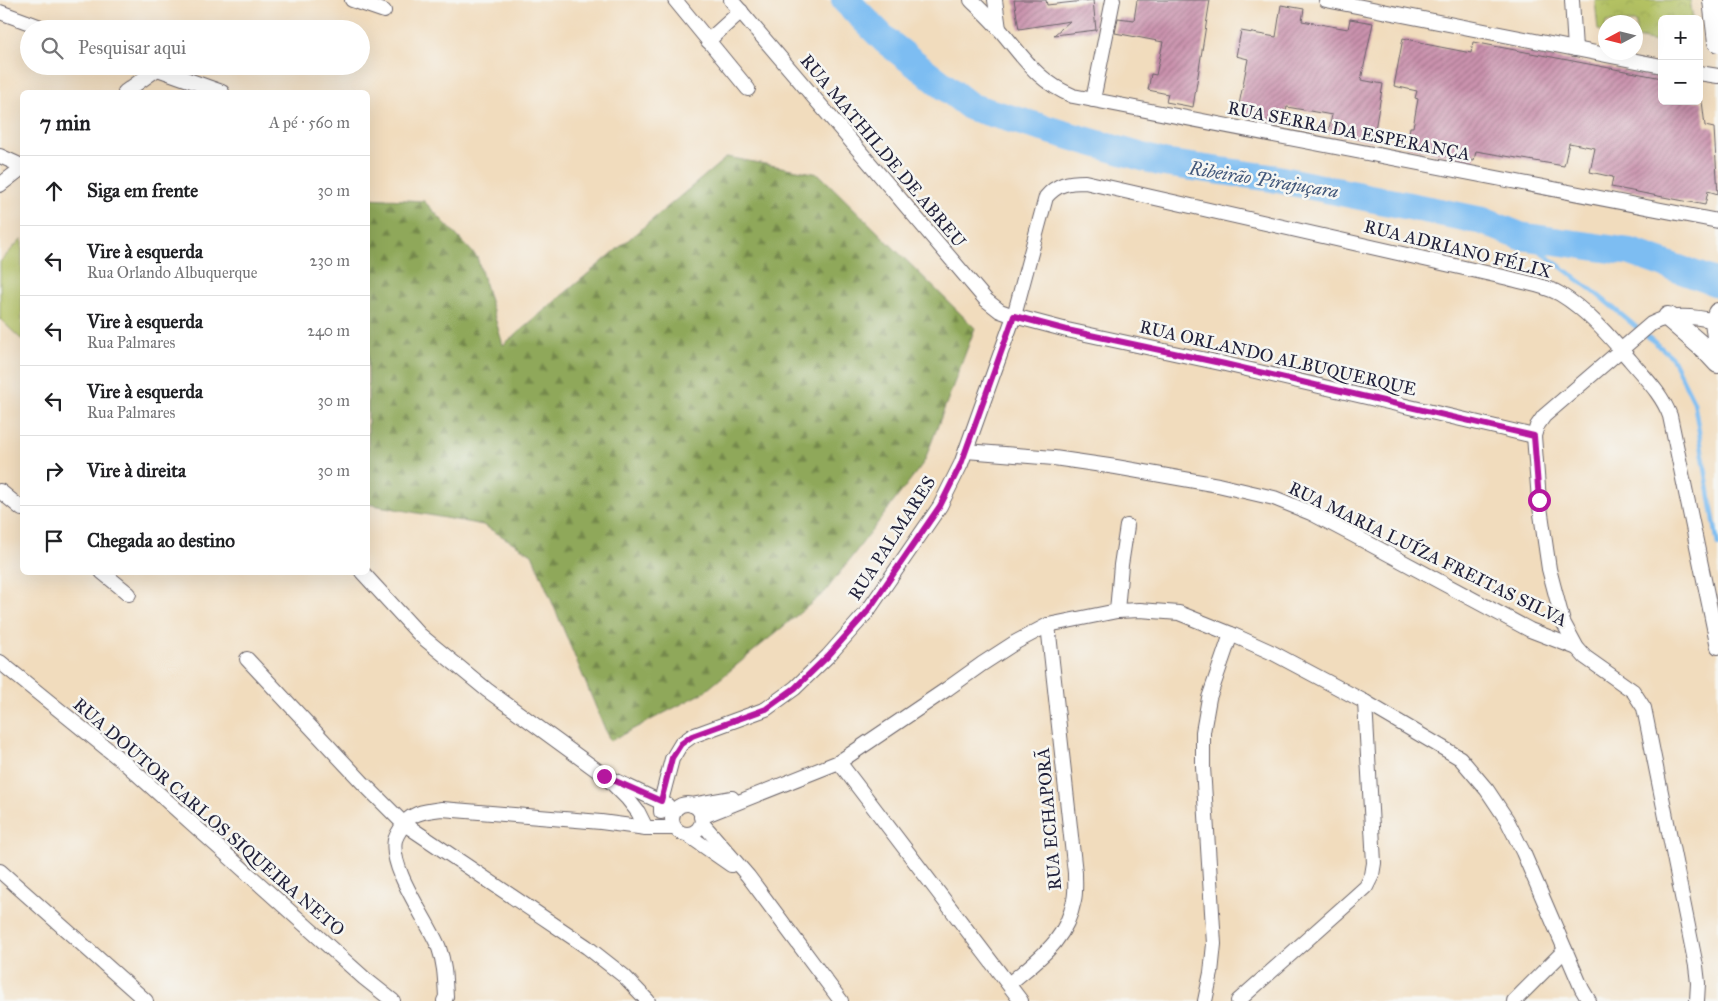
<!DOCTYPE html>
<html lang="pt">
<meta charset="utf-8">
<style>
:root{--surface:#fff;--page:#f2f2f2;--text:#202124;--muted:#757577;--line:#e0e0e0}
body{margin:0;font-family:"IM FELL Great Primer",serif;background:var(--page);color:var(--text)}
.controls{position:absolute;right:15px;top:15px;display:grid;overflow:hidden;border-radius:8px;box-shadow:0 5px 20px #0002}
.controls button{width:45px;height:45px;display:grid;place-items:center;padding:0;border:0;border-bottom:1px solid var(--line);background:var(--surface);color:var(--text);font:25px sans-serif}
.compass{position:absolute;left:1598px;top:15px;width:45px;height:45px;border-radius:50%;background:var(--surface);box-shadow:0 5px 20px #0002;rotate:263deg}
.stop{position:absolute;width:15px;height:15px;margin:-11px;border:4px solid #b5179e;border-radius:50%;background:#fff}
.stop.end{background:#b5179e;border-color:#fff;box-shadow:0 1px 5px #0008}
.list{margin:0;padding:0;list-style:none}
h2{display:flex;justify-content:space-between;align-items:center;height:65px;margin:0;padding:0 20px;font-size:21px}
h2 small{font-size:16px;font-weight:400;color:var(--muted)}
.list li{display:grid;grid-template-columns:32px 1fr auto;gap:15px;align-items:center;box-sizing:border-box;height:70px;padding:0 20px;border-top:1px solid var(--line)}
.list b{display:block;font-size:19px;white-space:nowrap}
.list p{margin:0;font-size:16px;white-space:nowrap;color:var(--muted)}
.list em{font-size:16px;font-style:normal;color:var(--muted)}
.icon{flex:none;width:28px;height:28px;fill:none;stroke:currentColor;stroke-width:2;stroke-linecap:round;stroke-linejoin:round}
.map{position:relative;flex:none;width:1718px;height:1001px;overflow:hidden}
.search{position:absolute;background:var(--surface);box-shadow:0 5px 20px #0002;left:20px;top:20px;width:350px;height:55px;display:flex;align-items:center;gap:12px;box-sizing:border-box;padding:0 18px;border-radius:28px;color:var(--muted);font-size:19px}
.panel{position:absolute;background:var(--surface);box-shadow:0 5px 20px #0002;left:20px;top:90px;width:350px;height:485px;border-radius:8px}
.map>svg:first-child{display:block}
.forest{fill:url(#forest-firs);stroke:#58654a}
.park{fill:url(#park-crowns);stroke:#6b7250}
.pitch{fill:#b4c264;stroke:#6b7250}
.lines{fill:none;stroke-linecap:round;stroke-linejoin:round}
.stream{stroke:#7dbdf2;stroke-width:4.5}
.river{stroke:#7dbdf2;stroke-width:28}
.building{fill:url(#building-hatch)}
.street-casing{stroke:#6a6368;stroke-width:16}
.secondary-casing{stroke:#6a6368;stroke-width:22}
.street{stroke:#fff;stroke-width:14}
.secondary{stroke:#fff;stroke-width:20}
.route{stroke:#b5179e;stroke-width:6}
.labels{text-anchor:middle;stroke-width:5;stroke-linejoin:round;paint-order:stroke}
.street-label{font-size:18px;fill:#22223b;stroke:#f6f6f2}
.water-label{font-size:19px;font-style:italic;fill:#42587b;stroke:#f6f6f2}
</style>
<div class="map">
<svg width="1718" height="1001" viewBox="0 0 1718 1001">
<defs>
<pattern id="forest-firs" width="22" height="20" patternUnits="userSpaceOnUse" patternTransform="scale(1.25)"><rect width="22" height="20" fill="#8fa85a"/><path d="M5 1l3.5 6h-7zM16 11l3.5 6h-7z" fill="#74884c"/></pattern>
<pattern id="park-crowns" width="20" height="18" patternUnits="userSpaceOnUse" patternTransform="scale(1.25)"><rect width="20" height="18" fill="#b4c264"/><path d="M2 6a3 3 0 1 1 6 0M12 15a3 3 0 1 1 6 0" fill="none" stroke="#9aa658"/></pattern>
<pattern id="building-hatch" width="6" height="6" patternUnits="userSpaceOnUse" patternTransform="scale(1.25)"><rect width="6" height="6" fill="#ca92ad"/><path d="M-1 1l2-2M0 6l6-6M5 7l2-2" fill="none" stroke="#a4778e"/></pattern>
</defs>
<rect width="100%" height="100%" fill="#f6f6f2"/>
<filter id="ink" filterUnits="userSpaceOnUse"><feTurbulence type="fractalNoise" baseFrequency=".02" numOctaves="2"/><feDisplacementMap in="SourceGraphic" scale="10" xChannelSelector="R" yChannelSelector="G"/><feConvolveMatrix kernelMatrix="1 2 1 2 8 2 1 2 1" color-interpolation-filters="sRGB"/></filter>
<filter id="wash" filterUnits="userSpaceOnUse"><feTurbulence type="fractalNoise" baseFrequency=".0096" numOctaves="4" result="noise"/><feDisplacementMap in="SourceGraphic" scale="20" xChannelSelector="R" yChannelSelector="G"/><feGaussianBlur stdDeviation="1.12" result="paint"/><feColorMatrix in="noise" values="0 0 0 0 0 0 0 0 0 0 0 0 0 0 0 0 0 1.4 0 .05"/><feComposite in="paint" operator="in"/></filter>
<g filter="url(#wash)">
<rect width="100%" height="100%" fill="#f1dcbd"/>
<polygon class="forest" points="727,157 819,174 975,328 924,462 825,592 703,693 610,741 532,554 483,525 368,504 368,198 424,201 477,257 503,345"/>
<polygon class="park" points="1595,0 1690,0 1693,19 1662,19 1662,43 1636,38 1636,22 1606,22 1605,32 1598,30"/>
<polygon class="pitch" points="22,238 22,340 0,319 0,262"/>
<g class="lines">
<polyline class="stream" points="1520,236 1593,291 1671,356 1694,402 1718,545"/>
<polyline class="river" points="845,0 886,41 971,107 1163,163 1272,178 1483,221 1520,236 1631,252 1718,283"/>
</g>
<g id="blocks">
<g class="building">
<polygon points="1014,0 1046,0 1047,5 1093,0 1096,30 1054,35 1070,21 1019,29"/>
<polygon points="1137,0 1210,0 1193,107 1166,102 1168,94 1148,90 1151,74 1156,75 1163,42 1115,33 1118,18 1134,20"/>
<polygon points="1281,5 1304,9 1302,21 1348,29 1350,19 1373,23 1361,80 1383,84 1373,141 1328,133 1332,115 1287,107 1283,124 1237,115 1248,59 1236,56 1241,31 1276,37"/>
<polygon points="1403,38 1425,43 1425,44 1471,53 1473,42 1662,78 1662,101 1702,101 1705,126 1714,128 1718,194 1708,191 1705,205 1611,187 1613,177 1590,172 1595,148 1569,143 1564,166 1476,151 1474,161 1407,147 1410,127 1413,127 1418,99 1415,98 1417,91 1394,86"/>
</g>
</g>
</g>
<g filter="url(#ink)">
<use href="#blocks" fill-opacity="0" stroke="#6a6368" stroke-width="1"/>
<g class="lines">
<g class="street-casing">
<g id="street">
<polyline points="352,0 384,11"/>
<polyline points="675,0 748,89"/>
<polyline points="731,0 986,300 1000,311 1014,316 1067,330 1225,364 1534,436"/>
<path d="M971,0C981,10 992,20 1001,31C1025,59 1037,81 1073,96L1718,221"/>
<polyline points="995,0 999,29"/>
<polyline points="1326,0 1662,66"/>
<polyline points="1572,0 1575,49"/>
<polyline points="0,12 46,29"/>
<polyline points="708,41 741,11"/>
<polyline points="149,66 222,92"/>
<polyline points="1699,73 1718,76"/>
<polyline points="125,92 157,69"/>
<polyline points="1093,100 1113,0"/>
<polyline points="0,156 22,166"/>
<polyline points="0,185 22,168"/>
<polyline points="966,451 1054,458 1116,467 1218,485 1274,498 1311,513 1355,536 1530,630 1577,648"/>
<polyline points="0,491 22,509"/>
<polyline points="102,572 129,594"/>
<polyline points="362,572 420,635 487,690 605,776 627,798 638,812 646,828"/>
<polyline points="1117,611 1121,565 1127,526"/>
<polyline points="247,659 363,783 403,823 587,947 624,976 648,1001"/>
<polyline points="0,662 127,765 364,978 393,1001"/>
<polyline points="839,762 1021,1001"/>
<polyline points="612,779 667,805"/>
<circle cx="687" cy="819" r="15"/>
<polyline points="692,805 732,798"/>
<path d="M661,812V801L672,759L681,744L692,736L766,709L795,688L828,656L867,612L940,506L961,464L1014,316L1046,197C1057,184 1068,182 1085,182L1508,278C1525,283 1545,285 1560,294C1588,311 1609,336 1630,360C1645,378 1662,394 1670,416L1718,647"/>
<polyline points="701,817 839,762 947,689 982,664 1016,642 1048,625 1117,611 1140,610 1179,613 1231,634 1273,653 1365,702 1460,758 1487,790 1507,820 1523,852 1582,989 1589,1001"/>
<polyline points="702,823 748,876 841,1001"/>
<polyline points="688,835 731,865"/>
<polyline points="0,871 146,1001"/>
<path d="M1009,984C1039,958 1066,942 1074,900C1076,892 1075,882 1075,873L1048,625"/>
<path d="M444,1001L446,997C445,980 445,965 439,948C428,920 389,870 395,840C396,837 398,833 400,830C407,813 425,811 442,809L601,822L646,828H674"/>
<polyline points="1205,1001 1211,973 1214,944 1203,767 1203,732 1209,698 1231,634"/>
<polyline points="1238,1001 1356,896 1366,887 1372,875 1374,863 1365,702"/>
<polyline points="1514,1001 1565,950"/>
<path d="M1697,1001L1698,983L1696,966L1644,708L1633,691L1585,657L1577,648L1563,622L1549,569L1539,500L1534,436L1537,426L1544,416L1651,324C1670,313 1694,316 1715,321"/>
</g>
</g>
<g class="secondary-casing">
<g id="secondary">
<polyline points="1713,0 1718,42"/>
<polyline points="1718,313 1715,321 1718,346"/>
<polyline points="1668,317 1706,350 1718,363"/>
</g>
</g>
<use href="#street" class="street"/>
<use href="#secondary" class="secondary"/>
</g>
</g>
<g class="lines" filter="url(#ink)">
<polyline class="route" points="604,776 661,801 672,758 681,744 692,736 766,709 795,688 828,656 867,612 940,506 961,464 1014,316 1067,330 1225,364 1534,436 1539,500"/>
</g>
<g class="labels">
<g class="street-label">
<text transform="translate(1349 131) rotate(11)" y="6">RUA SERRA DA ESPERANÇA</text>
<text transform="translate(883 151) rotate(50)" y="6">RUA MATHILDE DE ABREU</text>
<text transform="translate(1458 249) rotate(14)" y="6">RUA ADRIANO FÉLIX</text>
<text transform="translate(1278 358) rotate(13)" y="6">RUA ORLANDO ALBUQUERQUE</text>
<text transform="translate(892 538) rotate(-57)" y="6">RUA PALMARES</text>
<text transform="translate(1428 554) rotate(26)" y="6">RUA MARIA LUÍZA FREITAS SILVA</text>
<text transform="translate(209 817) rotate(41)" y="6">RUA DOUTOR CARLOS SIQUEIRA NETO</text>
<text transform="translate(1049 819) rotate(-95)" y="6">RUA ECHAPORÃ</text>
</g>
<g class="water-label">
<text transform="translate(1264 179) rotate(9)" y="7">Ribeirão Pirajuçara</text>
</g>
</g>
</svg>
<div class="controls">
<button>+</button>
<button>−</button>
</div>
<svg class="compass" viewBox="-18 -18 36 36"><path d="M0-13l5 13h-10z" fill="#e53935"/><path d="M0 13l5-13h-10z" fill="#757577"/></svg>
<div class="stop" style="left:1539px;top:500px"></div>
<div class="stop end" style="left:604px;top:776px"></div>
<div class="search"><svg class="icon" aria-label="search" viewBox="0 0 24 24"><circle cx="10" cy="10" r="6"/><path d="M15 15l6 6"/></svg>Pesquisar aqui</div>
<section class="panel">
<h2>7 min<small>A pé · 560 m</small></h2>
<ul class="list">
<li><svg class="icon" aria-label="ahead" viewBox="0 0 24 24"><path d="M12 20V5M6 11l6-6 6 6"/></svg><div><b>Siga em frente</b></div><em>30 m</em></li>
<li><svg class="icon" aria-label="left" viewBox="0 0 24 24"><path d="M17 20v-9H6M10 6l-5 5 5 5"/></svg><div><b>Vire à esquerda</b><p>Rua Orlando Albuquerque</p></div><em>230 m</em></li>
<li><svg class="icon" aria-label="left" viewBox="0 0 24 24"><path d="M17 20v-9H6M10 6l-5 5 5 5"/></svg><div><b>Vire à esquerda</b><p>Rua Palmares</p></div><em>240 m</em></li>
<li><svg class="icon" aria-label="left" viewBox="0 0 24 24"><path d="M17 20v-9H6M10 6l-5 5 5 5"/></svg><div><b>Vire à esquerda</b><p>Rua Palmares</p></div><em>30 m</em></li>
<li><svg class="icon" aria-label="right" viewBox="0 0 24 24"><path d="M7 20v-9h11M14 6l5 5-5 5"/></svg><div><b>Vire à direita</b></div><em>30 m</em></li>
<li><svg class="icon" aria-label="arrive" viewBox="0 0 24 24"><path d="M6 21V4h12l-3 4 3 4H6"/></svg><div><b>Chegada ao destino</b></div></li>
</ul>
</section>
</div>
